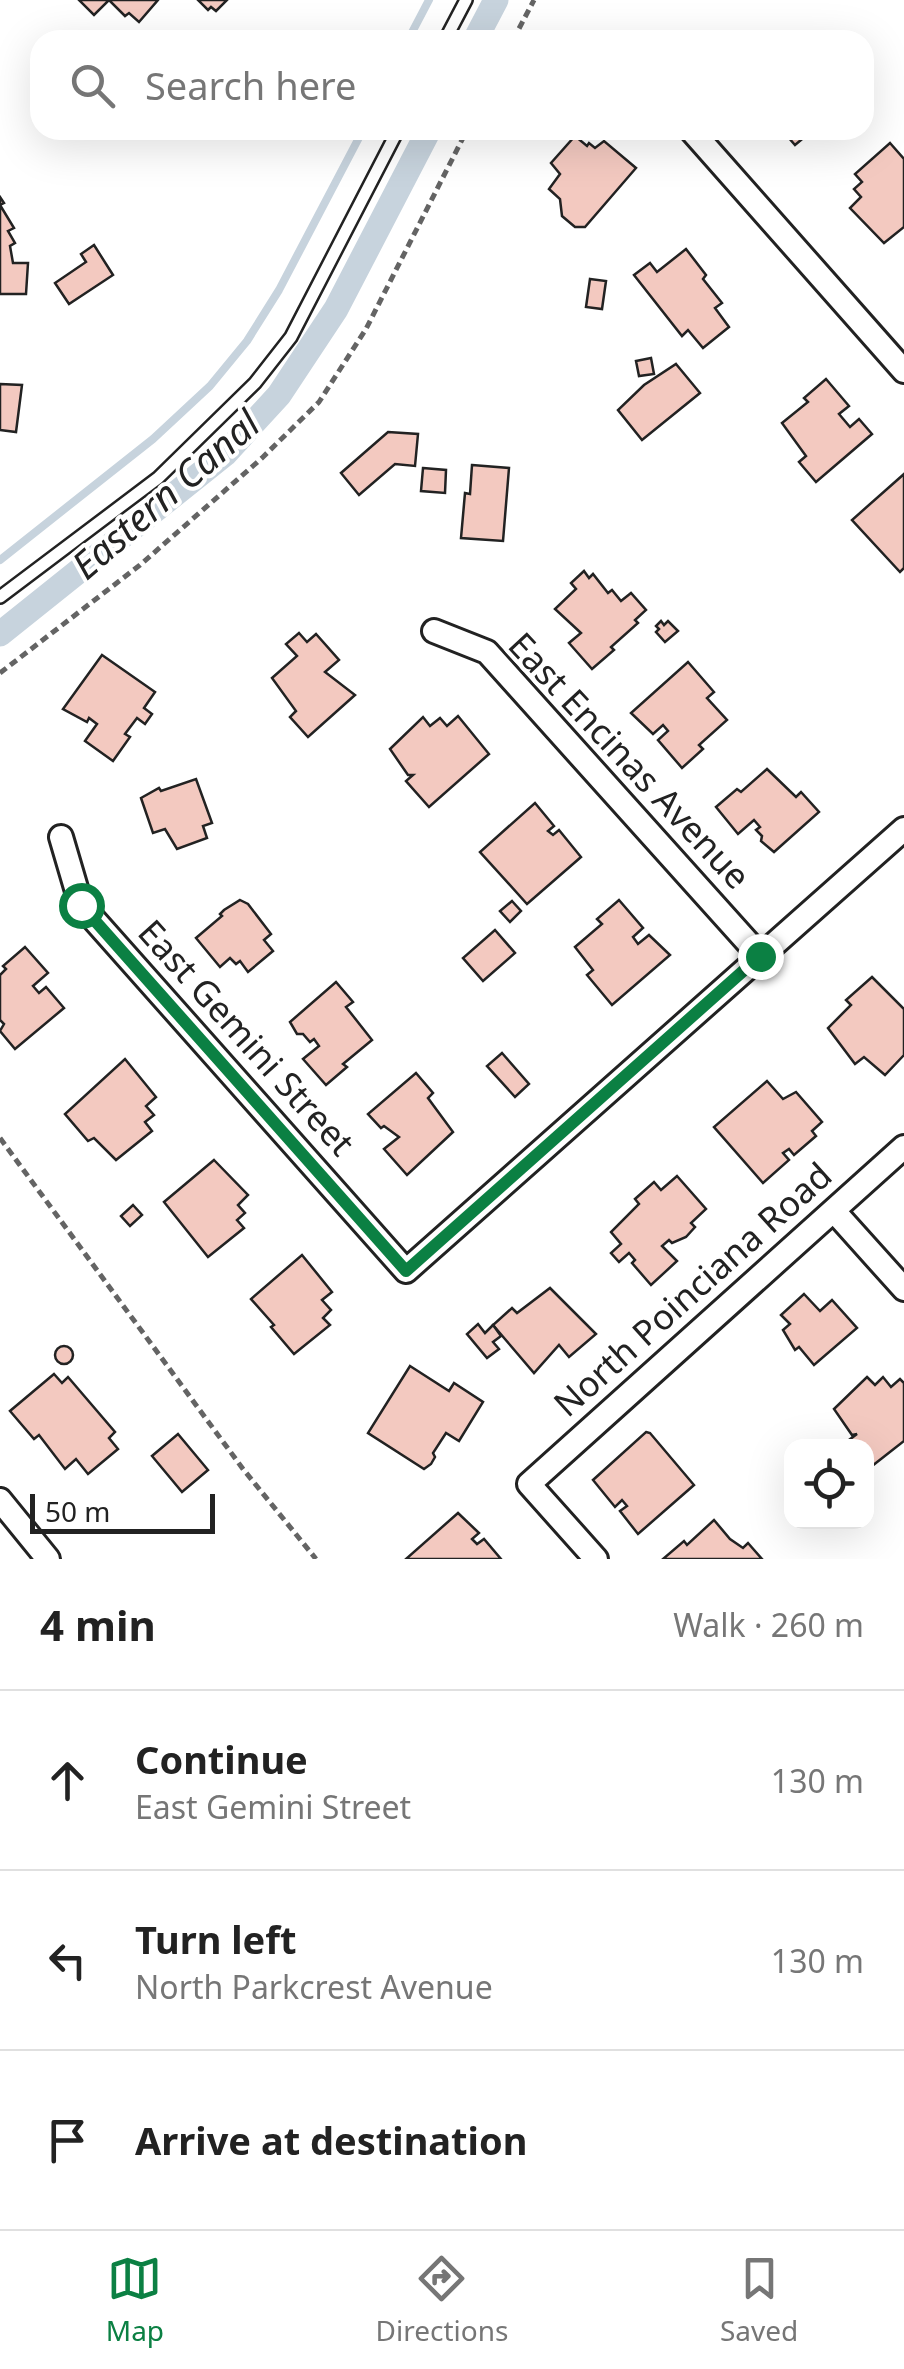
<!DOCTYPE html>
<meta charset="utf-8">
<style>
:root{--surface:#fff;--page:#f6f6f6;--text:#222;--muted:#767676;--line:#e0e0e0;--accent:#0b8043}
body{margin:0;font-family:"Noto Sans",sans-serif;background:var(--page);color:var(--text)}
.controls{position:absolute;right:30px;bottom:30px;display:grid;overflow:hidden;border-radius:20px;box-shadow:0 10px 40px #0002}
.controls button{width:90px;height:90px;display:grid;place-items:center;padding:0;border:0;border-bottom:2px solid var(--line);background:var(--surface);color:var(--text);font:50px sans-serif}
.scale{position:absolute;left:30px;bottom:25px;width:185px;box-sizing:border-box;padding-left:10px;border:5px solid #222;border-top:0;font-size:28px;line-height:35px;white-space:nowrap;color:#222;-webkit-text-stroke:8px #fff;paint-order:stroke}
.stop{position:absolute;width:30px;height:30px;margin:-22px;border:8px solid #0b8043;border-radius:50%;background:#fff}
.stop.end{background:#0b8043;border-color:#fff;box-shadow:0 2px 10px #0008}
.list{margin:0;padding:0;list-style:none}
h2{display:flex;justify-content:space-between;align-items:center;height:130px;margin:0;padding:0 40px;font-size:42px}
h2 small{font-size:32px;font-weight:400;color:var(--muted)}
.list li{display:grid;grid-template-columns:65px 1fr auto;gap:30px;align-items:center;box-sizing:border-box;height:180px;padding:0 40px;border-top:2px solid var(--line)}
.list b{display:block;font-size:38px;white-space:nowrap}
.list p{margin:0;font-size:32px;white-space:nowrap;color:var(--muted)}
.list em{font-size:32px;font-style:normal;color:var(--muted)}
.icon{flex:none;width:55px;height:55px;fill:none;stroke:currentColor;stroke-width:2;stroke-linecap:round;stroke-linejoin:round}
.map{position:relative;flex:none;width:904px;height:1559px;overflow:hidden}
.search{position:absolute;background:var(--surface);box-shadow:0 10px 40px #0002;left:30px;right:30px;top:30px;height:110px;display:flex;align-items:center;gap:25px;box-sizing:border-box;padding:0 35px;border-radius:30px;color:var(--muted);font-size:38px}
.sheet{height:670px;background:var(--surface)}
nav{display:flex;justify-content:space-around;align-items:center;box-sizing:border-box;height:140px;border-top:2px solid var(--line);background:var(--surface);font-size:28px;color:var(--muted)}
nav a{display:grid;justify-items:center;gap:5px}
nav .on{color:var(--accent)}
.map>svg:first-child{display:block}
.lines{fill:none;stroke-linecap:round;stroke-linejoin:round}
.stream{stroke:#c7d3dd;stroke-width:8}
.canal{stroke:#c7d3dd;stroke-width:25}
.building{fill:#f3c9c0;stroke:#222;stroke-width:2.5}
.service-casing{stroke:#222;stroke-width:16}
.minor-casing{stroke:#222;stroke-width:28}
.path{stroke:#646464;stroke-width:5;stroke-dasharray:8 5;stroke-linecap:butt}
.service{stroke:#fff;stroke-width:11}
.minor{stroke:#fff;stroke-width:22}
.route{stroke:#0b8043;stroke-width:12}
.labels{text-anchor:middle;stroke-width:8;stroke-linejoin:round;paint-order:stroke}
.street-label{font-size:35px;fill:#222;stroke:#fff}
.water-label{font-size:38px;font-style:italic;fill:#222;stroke:#fff}
</style>
<div class="map">
<svg width="904" height="1559" viewBox="0 0 904 1559">
<rect width="100%" height="100%" fill="#fff"/>
<g class="lines">
<g class="stream">
<polyline points="408,40 429,0"/>
<polyline points="0,560 153,439 210,386 247,341 279,290 363,130"/>
</g>
<g class="canal">
<polyline points="475,40 496,0"/>
<polyline points="0,634 225,454 279,395 336,309 429,130"/>
</g>
</g>
<g class="building">
<polygon points="79,0 158,0 139,22 129,13 125,16 109,0 94,15"/>
<polygon points="198,0 227,0 216,11 211,7 208,10"/>
<polygon points="782,130 813,130 795,145"/>
<polygon points="575,136 587,146 589,143 595,148 604,141 636,168 585,227 575,227 562,216 560,199 549,189 560,174 551,163"/>
<polygon points="890,143 904,159 904,227 884,243 850,208 861,197 854,189 862,182 855,174"/>
<polygon points="0,197 4,203 0,205 14,228 8,231 15,243 10,246 13,263 28,263 26,294 0,294"/>
<polygon points="94,245 113,275 69,304 55,283 86,262 81,254"/>
<polygon points="686,249 706,275 703,279 722,303 715,308 729,327 703,348 688,330 682,336 634,275 650,263 657,272"/>
<polygon points="590,279 606,281 602,309 586,307"/>
<polygon points="651,358 654,374 639,376 636,361"/>
<polygon points="676,364 700,393 642,440 618,410 644,385"/>
<polygon points="826,379 849,406 839,414 850,427 859,419 872,434 816,482 799,462 806,456 782,423 808,402 804,398"/>
<polygon points="0,384 22,385 16,432 0,430"/>
<polygon points="388,432 418,434 415,466 395,464 359,495 341,473"/>
<polygon points="472,465 509,468 503,541 461,538 465,493 470,494"/>
<polygon points="423,468 446,470 445,493 421,491"/>
<polygon points="904,474 904,568 900,572 852,520"/>
<polygon points="584,571 589,578 593,574 608,593 612,590 621,601 631,593 646,610 635,620 638,623 611,647 614,650 592,669 569,643 581,633 555,609 576,589 571,583"/>
<polygon points="661,621 664,625 668,621 678,631 665,642 656,632 659,629 656,626"/>
<polygon points="299,633 307,642 316,634 339,660 325,672 355,695 308,737 290,717 296,711 272,678 297,656 286,644"/>
<polygon points="102,655 155,692 144,708 152,714 145,724 137,718 125,734 130,737 113,761 85,741 97,724 89,718 87,722 63,709"/>
<polygon points="688,662 714,692 707,698 727,720 699,745 703,749 682,768 658,740 668,731 663,725 653,734 631,713"/>
<polygon points="458,716 489,754 429,807 406,781 413,775 408,775 390,749 423,717 430,726 440,718 447,726"/>
<polygon points="767,769 796,797 801,792 819,812 774,852 761,841 762,836 756,830 760,827 754,820 738,834 716,807 737,789 741,792"/>
<polygon points="196,779 212,823 203,826 207,838 177,849 165,829 153,833 141,798 159,788 161,791"/>
<polygon points="535,803 554,826 548,831 553,835 559,830 581,857 527,904 480,852"/>
<polygon points="240,900 248,904 271,934 264,940 273,951 248,972 240,961 236,964 230,958 220,967 196,938 222,916 220,914 224,910"/>
<polygon points="619,900 643,928 633,937 638,944 649,935 670,955 612,1005 587,975 593,970 575,947 602,924 597,919"/>
<polygon points="512,901 521,911 510,922 500,911"/>
<polygon points="495,930 515,953 483,981 463,958"/>
<polygon points="25,947 48,973 33,986 39,993 46,987 64,1008 15,1049 0,1031 4,1024 0,1020 0,975 6,969 3,966"/>
<polygon points="872,977 904,1009 904,1055 885,1075 864,1057 855,1064 828,1028 851,1005 846,1000"/>
<polygon points="336,982 353,1002 346,1007 372,1040 343,1064 347,1067 326,1085 303,1059 319,1046 314,1039 310,1042 303,1034 297,1034 290,1022"/>
<polygon points="502,1053 529,1084 515,1097 487,1066"/>
<polygon points="125,1059 156,1097 146,1106 154,1115 145,1122 152,1131 116,1160 94,1138 88,1141 65,1114"/>
<polygon points="416,1073 433,1093 428,1098 453,1132 407,1175 384,1149 399,1137 384,1126 381,1128 368,1114"/>
<polygon points="767,1081 783,1099 796,1092 822,1122 812,1131 816,1136 794,1155 789,1149 783,1153 789,1160 763,1183 714,1127"/>
<polygon points="214,1160 248,1195 238,1205 245,1213 237,1220 244,1228 208,1257 164,1202"/>
<polygon points="677,1176 706,1209 691,1223 695,1227 686,1237 672,1243 669,1240 662,1246 677,1261 651,1285 632,1263 635,1260 629,1253 619,1262 611,1253 621,1244 611,1232 639,1204 635,1199 654,1182 661,1190"/>
<polygon points="133,1205 142,1215 130,1226 121,1216"/>
<polygon points="302,1255 332,1292 322,1300 331,1310 323,1318 330,1325 294,1354 271,1327 274,1325 251,1299"/>
<polygon points="550,1288 596,1334 569,1357 559,1345 534,1373 493,1325 512,1308 517,1313"/>
<polygon points="804,1294 820,1311 832,1300 857,1328 814,1365 799,1347 795,1350 783,1330 790,1324 781,1315"/>
<polygon points="478,1324 485,1333 493,1325 501,1336 493,1342 499,1349 487,1358 467,1334"/>
<circle cx="64" cy="1355" r="9"/>
<polygon points="410,1366 449,1391 454,1383 483,1402 459,1441 446,1433 433,1453 435,1457 431,1464 424,1469 368,1433"/>
<polygon points="54,1374 62,1383 68,1377 115,1432 109,1438 118,1449 88,1474 76,1459 65,1469 39,1435 34,1439 10,1411"/>
<polygon points="867,1377 875,1385 883,1377 891,1387 900,1379 904,1383 904,1441 872,1466 866,1460 866,1446 855,1446 849,1440 857,1434 852,1435 834,1409"/>
<polygon points="646,1432 650,1433 694,1485 638,1534 620,1511 627,1506 622,1500 615,1507 593,1480"/>
<polygon points="178,1434 208,1470 182,1492 152,1456"/>
<polygon points="458,1513 479,1533 472,1539 477,1544 484,1539 501,1559 406,1559"/>
<polygon points="714,1520 730,1539 743,1548 748,1543 762,1559 663,1559 684,1541 687,1545"/>
</g>
<g class="lines">
<g class="service-casing">
<g id="service">
<polyline points="445,40 466,0"/>
<polyline points="0,597 158,478 255,383 291,337 398,130"/>
</g>
</g>
<g class="minor-casing">
<g id="minor">
<polyline points="691,130 904,371"/>
<polyline points="434,631 487,652 760,956"/>
<polyline points="61,837 81,905 406,1271 904,829"/>
<polyline points="834,1211 904,1289"/>
<polyline points="0,1500 48,1559"/>
<polyline points="596,1559 529,1484 904,1147"/>
</g>
</g>
<g class="path">
<polyline points="513,40 534,0"/>
<polyline points="0,673 140,565 262,458 319,402 366,329 467,130"/>
<polyline points="0,1138 243,1469 316,1559"/>
</g>
<use href="#service" class="service"/>
<use href="#minor" class="minor"/>
</g>
<g class="lines">
<polyline class="route" points="81,905 406,1271 760,956"/>
</g>
<g class="labels">
<g class="street-label">
<text transform="translate(629 761) rotate(47)" y="12">East Encinas Avenue</text>
<text transform="translate(246 1038) rotate(48)" y="12">East Gemini Street</text>
<text transform="translate(693 1290) rotate(-42)" y="12">North Poinciana Road</text>
</g>
<g class="water-label">
<text transform="translate(166 495) rotate(-41)" y="13">Eastern Canal</text>
</g>
</g>
</svg>
<div class="controls">
<button><svg class="icon" aria-label="locate" viewBox="0 0 24 24"><circle cx="12" cy="12" r="6"/><path d="M12 2v4M12 18v4M2 12h4M18 12h4"/></svg></button>
</div>
<div class="scale">50 m</div>
<div class="stop" style="left:81px;top:905px"></div>
<div class="stop end" style="left:760px;top:956px"></div>
<div class="search"><svg class="icon" aria-label="search" viewBox="0 0 24 24"><circle cx="10" cy="10" r="6"/><path d="M15 15l6 6"/></svg>Search here</div>
</div>
<section class="sheet">
<h2>4 min<small>Walk · 260 m</small></h2>
<ul class="list">
<li><svg class="icon" aria-label="ahead" viewBox="0 0 24 24"><path d="M12 20V5M6 11l6-6 6 6"/></svg><div><b>Continue</b><p>East Gemini Street</p></div><em>130 m</em></li>
<li><svg class="icon" aria-label="left" viewBox="0 0 24 24"><path d="M17 20v-9H6M10 6l-5 5 5 5"/></svg><div><b>Turn left</b><p>North Parkcrest Avenue</p></div><em>130 m</em></li>
<li><svg class="icon" aria-label="arrive" viewBox="0 0 24 24"><path d="M6 21V4h12l-3 4 3 4H6"/></svg><div><b>Arrive at destination</b></div></li>
</ul>
</section>
<nav>
<a class="on"><svg class="icon" aria-label="map" viewBox="0 0 24 24"><path d="M3 6l6-2 6 2 6-2v14l-6 2-6-2-6 2zM9 4v14M15 6v14"/></svg>Map</a>
<a><svg class="icon" aria-label="directions" viewBox="0 0 24 24"><path d="M12 3l9 9-9 9-9-9zM9 14v-3h6M13 9l2 2-2 2"/></svg>Directions</a>
<a><svg class="icon" aria-label="saved" viewBox="0 0 24 24"><path d="M7 4h10v16l-5-4-5 4z"/></svg>Saved</a>
</nav>
